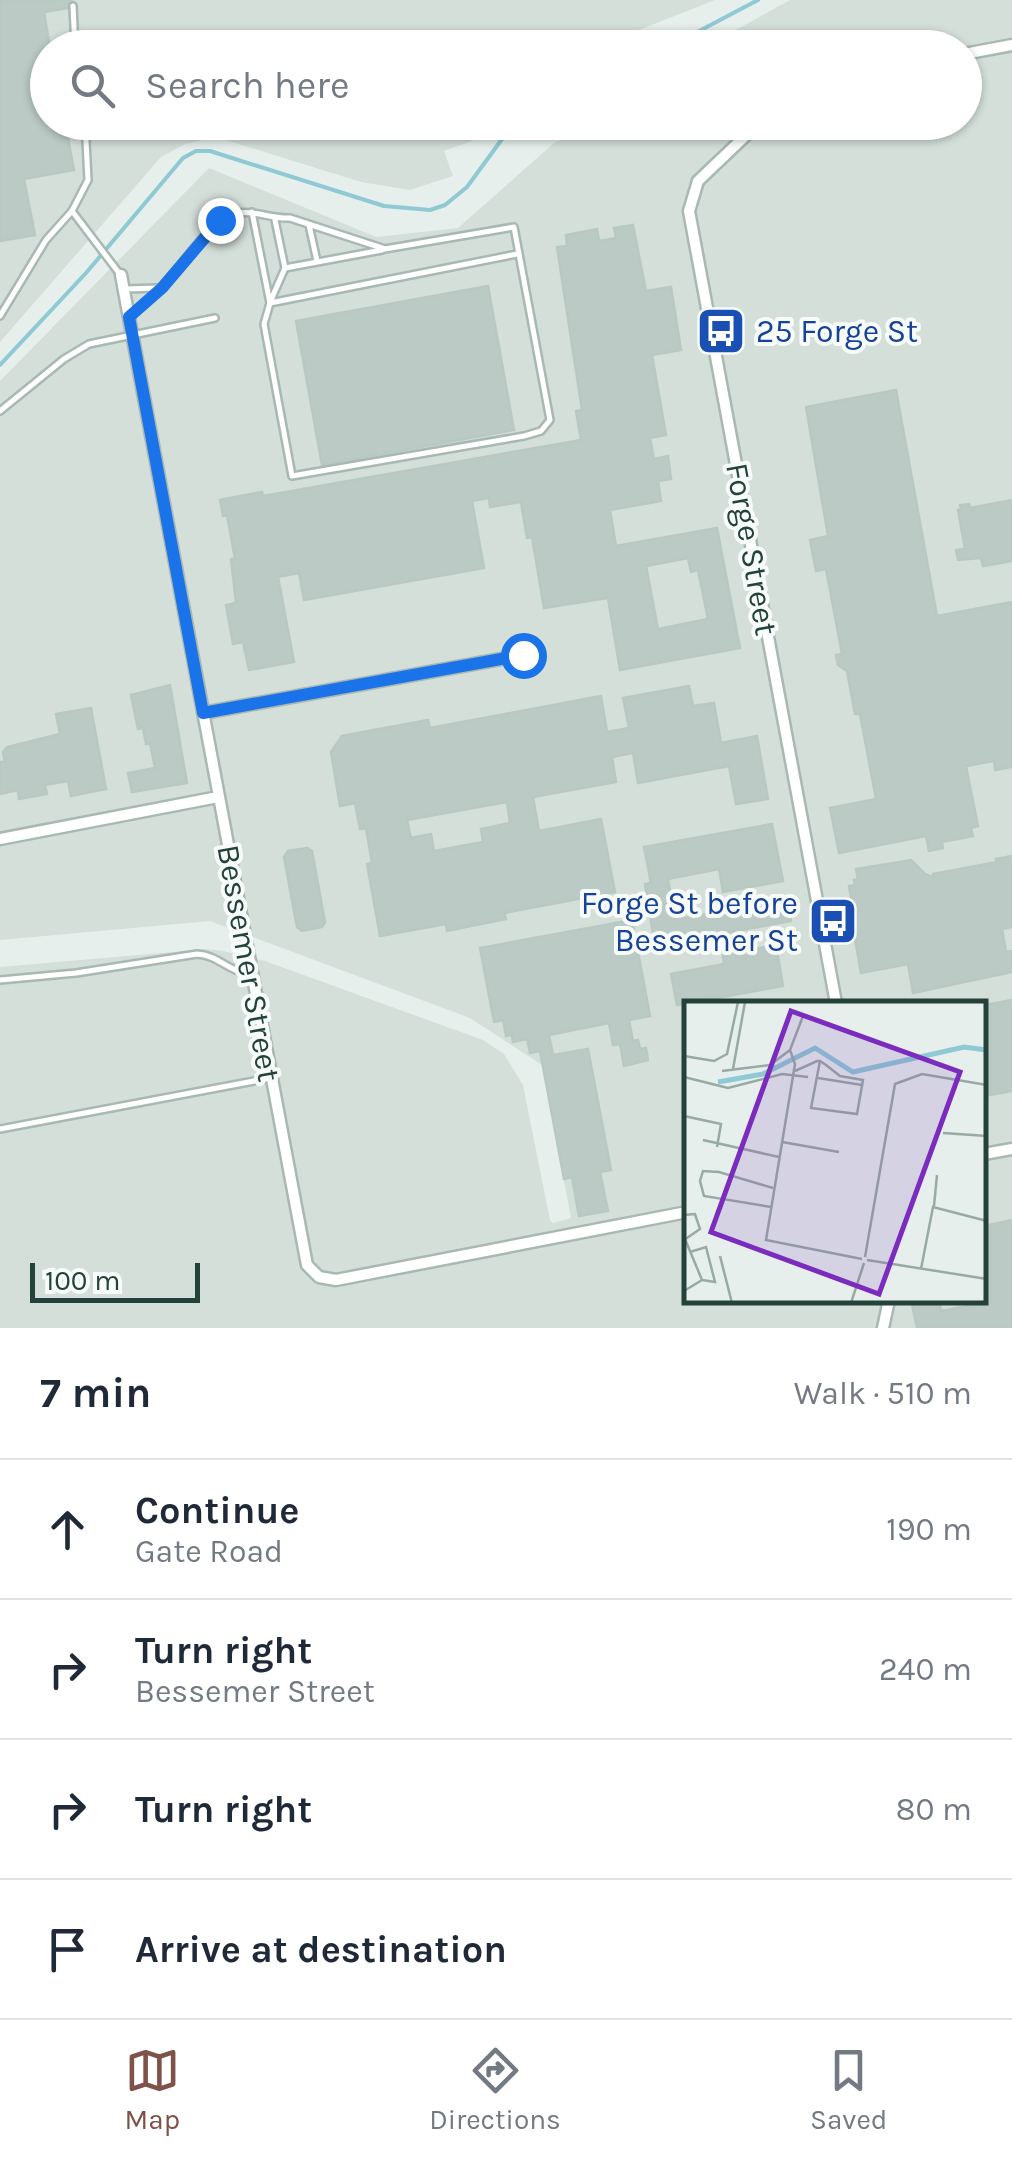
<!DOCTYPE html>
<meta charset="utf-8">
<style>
:root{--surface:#fff;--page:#f2f2f3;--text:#1f2937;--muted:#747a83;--line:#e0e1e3;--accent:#7f5249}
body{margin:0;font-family:Karla,sans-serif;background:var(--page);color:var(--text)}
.scale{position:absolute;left:30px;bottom:25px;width:170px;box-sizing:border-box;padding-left:10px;border:5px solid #24423a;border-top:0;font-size:28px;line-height:35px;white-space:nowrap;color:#24423a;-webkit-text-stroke:8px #f7fbf9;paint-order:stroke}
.stop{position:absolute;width:30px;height:30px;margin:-22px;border:8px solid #1a73e8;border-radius:50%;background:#fff}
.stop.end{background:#1a73e8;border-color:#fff;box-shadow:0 2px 10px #0008}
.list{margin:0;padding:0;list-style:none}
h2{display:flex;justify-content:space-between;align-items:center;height:130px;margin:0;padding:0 40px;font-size:42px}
h2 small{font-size:32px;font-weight:400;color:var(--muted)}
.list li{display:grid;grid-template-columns:65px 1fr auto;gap:30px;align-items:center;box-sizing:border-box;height:140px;padding:0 40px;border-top:2px solid var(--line)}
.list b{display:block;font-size:38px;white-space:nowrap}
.list p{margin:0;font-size:32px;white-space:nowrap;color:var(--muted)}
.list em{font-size:32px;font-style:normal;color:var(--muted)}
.icon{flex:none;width:55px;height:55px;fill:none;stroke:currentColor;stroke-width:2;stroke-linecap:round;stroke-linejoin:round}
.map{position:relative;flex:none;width:1012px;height:1328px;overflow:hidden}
.search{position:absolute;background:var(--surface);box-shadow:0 2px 8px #0004;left:30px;right:30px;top:30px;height:110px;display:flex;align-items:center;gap:25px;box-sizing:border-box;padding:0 35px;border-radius:55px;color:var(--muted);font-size:38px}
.sheet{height:690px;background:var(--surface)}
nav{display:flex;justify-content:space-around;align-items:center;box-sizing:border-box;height:140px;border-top:2px solid var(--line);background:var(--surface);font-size:28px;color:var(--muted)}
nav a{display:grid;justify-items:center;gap:5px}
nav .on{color:var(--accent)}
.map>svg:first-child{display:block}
.built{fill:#d4dfda;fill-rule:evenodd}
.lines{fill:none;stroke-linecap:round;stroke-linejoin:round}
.stream{stroke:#8ec9d4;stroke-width:4}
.building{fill:#bbcac4;stroke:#b8c9c2;stroke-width:2.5;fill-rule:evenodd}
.lane-casing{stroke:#a8b8b2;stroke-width:10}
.street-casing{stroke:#a8b8b2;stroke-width:15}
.lane{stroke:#fff;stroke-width:5}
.street{stroke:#fff;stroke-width:10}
.route{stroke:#1a73e8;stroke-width:12}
.labels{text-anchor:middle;stroke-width:8;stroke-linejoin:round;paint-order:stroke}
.transit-label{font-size:32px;fill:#164399;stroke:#f7fbf9;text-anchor:start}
.street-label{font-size:32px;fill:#24423a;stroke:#f7fbf9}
.inset-river{fill:none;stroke:#8ec9d4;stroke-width:5}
.inset-road{fill:none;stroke:#98aaa4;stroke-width:2.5}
.view{fill:#7b2cbf;fill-opacity:0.15;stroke:#7b2cbf;stroke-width:5}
.inset-edge{fill:none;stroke:#24423a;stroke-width:5}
</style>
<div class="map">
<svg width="1012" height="1328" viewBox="0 0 1012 1328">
<rect width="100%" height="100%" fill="#e6efeb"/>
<g class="built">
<polygon points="0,0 715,0 596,47 48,48 48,122 521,123 444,151 453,176 410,190 361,182 216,137 185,144 161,157 0,342"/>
<path d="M790,0H1012V1328H0V967L207,949L223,951L265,961L483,1040L504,1054L523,1085L550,1220L553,1223L571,1218L542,1065L470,1018L210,921L0,940V381L209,168L376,237L458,228L554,143L601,123L964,122V48L705,47ZM687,1003H984V1300H687Z"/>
</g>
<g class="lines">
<g class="stream">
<polyline points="667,48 758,0"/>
<polyline points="0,365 86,273 183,158 196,151 210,151 384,206 430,210 445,205 467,187 505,135 518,127 536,122"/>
</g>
</g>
<g class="building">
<polygon points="0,0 72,0 67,8 44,12 50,48 48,48 48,122 65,122 74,170 24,179 35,235 0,241"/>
<path d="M633,225L646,291L671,287L681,350L652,355L666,435L650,438L654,459L668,456L671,479L658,481L661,501L610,510L616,546L717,528L740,648L620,670L608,598L544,608L532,537L527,538L521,502L490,507L489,498L472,501L484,568L304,600L299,573L278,577L294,662L249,670L243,642L233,644L226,605L236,603L231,559H235L227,515L223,516L220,500L262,492L263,496L581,440L576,411L582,410L557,247L567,246L566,235L597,229L599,241L616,238L614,228ZM688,558L691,572L698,570L708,619L658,629L646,566Z"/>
<polygon points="488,286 514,430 322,465 296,321"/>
<polygon points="896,390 937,616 1012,602 1012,767 995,770 994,761 966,766 978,826 971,828 973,836 942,842 943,848 929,851 926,836 839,853 830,808 876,799 860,714 855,714 847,671 838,665 836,655 842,654 826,569 816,571 810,540 828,536 806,407"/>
<polygon points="1012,500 1012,561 983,566 981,558 958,560 956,550 965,549 958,510 961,510 960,505 969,504 970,508"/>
<polygon points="170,685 187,783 132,792 128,773 155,768 150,743 146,744 143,728 138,729 131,695"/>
<path d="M689,686L693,706L714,703L721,743L757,736L768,799L736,804L729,766L638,783L633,753L612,757L616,782L533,797L539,831L601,819L615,892L504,913L506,919L466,927L447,931L446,924L380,936L367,864L372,863L366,828L360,829L355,803L340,806L331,752L342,736L428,720L430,728L601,696L607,732L629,728L623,698ZM507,802L510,823L481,829L483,842L434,851L431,834L411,838L407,820Z"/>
<polygon points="91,708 106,789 71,796 68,781 45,785 47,794 19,799 18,790 0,794 0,762 5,762 3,752 7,747 60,734 56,714"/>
<polygon points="772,824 783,881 723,892 719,869 668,879 675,920 787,899 791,921 655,946 645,884 651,883 644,847"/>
<polygon points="307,848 312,851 325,922 322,927 302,931 297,927 284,857 288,851"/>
<polygon points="1012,856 1012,927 1002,929 1006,952 1012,951 1012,972 913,993 908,964 861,973 850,910 853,909 849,886 855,885 854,880 858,879 856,869 911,860 925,874 934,878 933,874 997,862 996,859"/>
<polygon points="632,920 650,1016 629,1020 633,1041 638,1040 640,1049 646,1048 648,1060 624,1066 620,1044 613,1045 609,1023 549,1035 553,1055 588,1049 611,1170 600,1172 608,1211 579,1216 572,1177 564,1179 540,1051 530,1053 527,1039 513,1042 512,1035 506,1036 503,1020 494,1022 480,948"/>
<polygon points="776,945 783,986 677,1005 671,974 724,964 723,955"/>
<polygon points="1012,1000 1012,1091 984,1096 984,1005"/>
<polygon points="1012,1220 1012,1328 917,1328 911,1300 939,1300 941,1311 972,1305 971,1300 984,1300 984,1226"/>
</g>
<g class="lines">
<g class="lane-casing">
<g id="lane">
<polyline points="73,6 75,48"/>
<polyline points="85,122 88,180 72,211 119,273"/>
<polyline points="309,225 317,261"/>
<polyline points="285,268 382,250"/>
<polyline points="125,289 159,288"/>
<polyline points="271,300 285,268 275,220"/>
<polyline points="270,303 517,254"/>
<path d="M131,315C143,305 155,295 165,283C182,265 212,218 236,213C255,210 271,219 290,218L385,249L514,227L550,420L541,431L524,436L292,476L264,324L270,303L252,212"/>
<polyline points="0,316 46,240 72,211"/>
<polyline points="0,411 64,359 89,344 215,318"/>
<path d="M0,980L76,973L197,954C219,955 229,973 250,973"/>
<polyline points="0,1129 270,1078"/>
</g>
</g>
<g class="street-casing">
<g id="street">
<polyline points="964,54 1012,45"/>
<polyline points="760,122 698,181 689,211 836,1003"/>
<polyline points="121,275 307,1265 319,1277 336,1280 687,1212"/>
<polyline points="203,713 523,655"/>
<polyline points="0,839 218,797"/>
<polyline points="984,1154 1012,1149"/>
<polyline points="883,1328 889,1300"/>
</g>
</g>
<use href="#lane" class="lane"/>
<use href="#street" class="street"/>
</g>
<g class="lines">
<polyline class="route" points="220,220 162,288 129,317 203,713 523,655"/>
</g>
<defs>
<g id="bus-square" transform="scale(2.5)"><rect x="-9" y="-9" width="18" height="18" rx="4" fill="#1a4fb4" stroke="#f7fbf9"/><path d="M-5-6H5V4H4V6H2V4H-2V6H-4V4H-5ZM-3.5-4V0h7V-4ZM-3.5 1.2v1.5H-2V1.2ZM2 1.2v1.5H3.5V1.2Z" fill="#fff"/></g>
</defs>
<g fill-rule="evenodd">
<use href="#bus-square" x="721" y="331"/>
<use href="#bus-square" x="833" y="921"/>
</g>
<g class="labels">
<g class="transit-label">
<text x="756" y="342">25 Forge St</text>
<text x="798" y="914" text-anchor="end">Forge St before<tspan x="798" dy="37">Bessemer St</tspan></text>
</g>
<g class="street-label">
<text transform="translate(752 549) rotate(80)" y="11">Forge Street</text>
<text transform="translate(249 963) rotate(80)" y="11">Bessemer Street</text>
</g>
</g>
<g transform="translate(684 1001)">
<rect width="302" height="302" fill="#e6efeb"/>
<path class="inset-river" d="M34,81L79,73L131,47L169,71L280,46L303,49"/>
<path class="inset-road" d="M119,15L106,49L111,63L82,239L178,258M0,55L30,60L43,53L54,1M49,68L61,1M38,70L86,64L106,49M111,70L133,60H136L142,64L156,75L179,79L173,113L127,107L136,60M0,76L44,87L98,73L124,76M134,77L178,84M0,115L37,123L33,146M259,132L303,135M19,139L95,156M98,141L155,151M250,205L253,174M87,206L20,195L16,180L19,170L35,171L89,187M0,214L11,213L16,228L0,239M6,251L22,246L31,281L18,279M36,255L48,302M181,256L211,83L238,73L303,84M183,259L303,278M237,268L249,206L303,220M0,290L18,279L1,238M167,302L180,262"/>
<path class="view" d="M107,10L276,71L195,293L27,231Z"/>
<rect width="302" height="302" class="inset-edge"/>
</g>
</svg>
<div class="scale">100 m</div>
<div class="stop" style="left:523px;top:655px"></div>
<div class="stop end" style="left:220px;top:220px"></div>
<div class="search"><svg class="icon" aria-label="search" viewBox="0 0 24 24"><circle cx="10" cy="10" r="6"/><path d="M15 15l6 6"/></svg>Search here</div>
</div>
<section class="sheet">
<h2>7 min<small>Walk · 510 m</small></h2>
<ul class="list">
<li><svg class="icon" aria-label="ahead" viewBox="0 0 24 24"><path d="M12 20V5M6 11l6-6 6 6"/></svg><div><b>Continue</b><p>Gate Road</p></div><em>190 m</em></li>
<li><svg class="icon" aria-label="right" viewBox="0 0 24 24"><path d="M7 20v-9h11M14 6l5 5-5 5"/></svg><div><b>Turn right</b><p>Bessemer Street</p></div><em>240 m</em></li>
<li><svg class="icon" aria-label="right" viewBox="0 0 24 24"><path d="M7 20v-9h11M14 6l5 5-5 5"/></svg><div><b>Turn right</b></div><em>80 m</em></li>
<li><svg class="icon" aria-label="arrive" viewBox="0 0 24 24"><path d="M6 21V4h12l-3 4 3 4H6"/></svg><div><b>Arrive at destination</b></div></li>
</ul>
</section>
<nav>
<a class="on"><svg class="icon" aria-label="map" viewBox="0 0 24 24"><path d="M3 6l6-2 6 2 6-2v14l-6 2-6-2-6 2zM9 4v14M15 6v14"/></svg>Map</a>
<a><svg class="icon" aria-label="directions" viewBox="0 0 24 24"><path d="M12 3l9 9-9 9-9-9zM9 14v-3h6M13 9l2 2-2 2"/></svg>Directions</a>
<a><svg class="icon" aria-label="saved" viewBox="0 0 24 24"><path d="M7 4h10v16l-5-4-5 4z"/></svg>Saved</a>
</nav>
